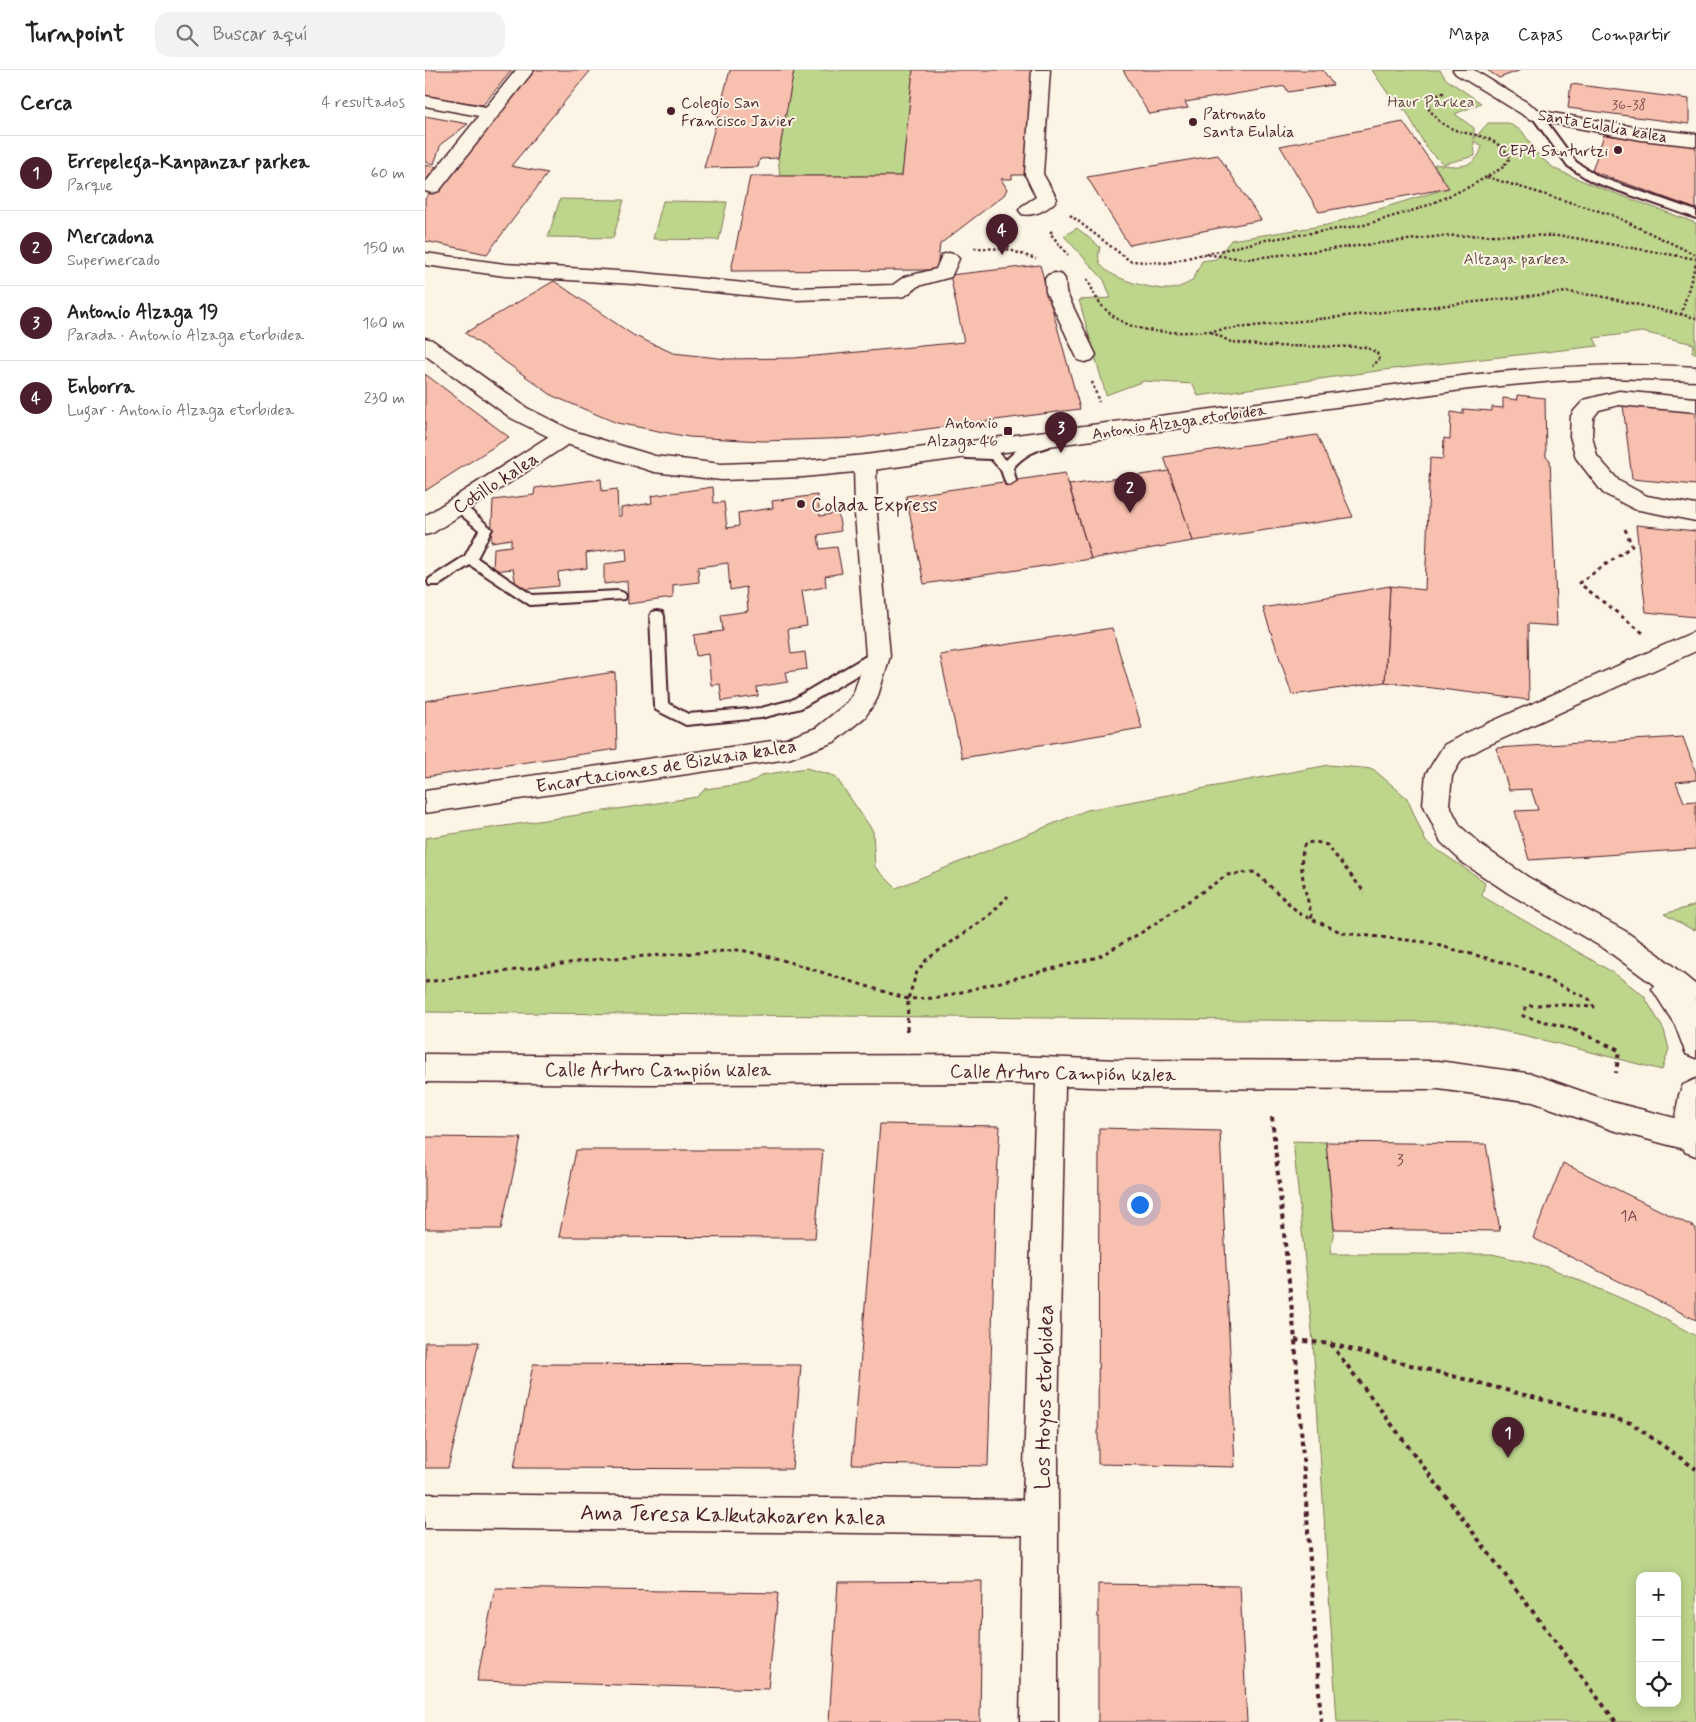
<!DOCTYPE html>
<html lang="es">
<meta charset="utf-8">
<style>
:root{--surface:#fff;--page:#f2f2f2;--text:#222;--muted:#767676;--line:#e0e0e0;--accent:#4a1f2b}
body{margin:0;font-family:Mynerve,sans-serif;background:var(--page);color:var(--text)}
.controls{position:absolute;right:15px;bottom:15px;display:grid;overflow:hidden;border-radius:10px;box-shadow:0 2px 12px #0003}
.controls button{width:45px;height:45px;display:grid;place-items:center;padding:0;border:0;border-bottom:1px solid var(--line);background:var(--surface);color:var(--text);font:25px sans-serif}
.you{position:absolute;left:714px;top:1134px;width:18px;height:18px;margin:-12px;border:4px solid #fff;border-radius:50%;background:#1a73e8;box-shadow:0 0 0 8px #1a73e833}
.badge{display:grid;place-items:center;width:32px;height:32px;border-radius:50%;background:var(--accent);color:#fff;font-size:16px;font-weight:700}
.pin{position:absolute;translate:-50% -41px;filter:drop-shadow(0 1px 2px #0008)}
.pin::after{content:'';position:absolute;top:26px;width:18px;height:15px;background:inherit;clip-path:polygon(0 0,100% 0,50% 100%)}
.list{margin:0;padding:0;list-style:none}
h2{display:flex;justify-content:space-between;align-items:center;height:65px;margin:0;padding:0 20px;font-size:21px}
h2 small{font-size:16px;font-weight:400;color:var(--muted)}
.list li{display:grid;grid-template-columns:32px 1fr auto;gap:15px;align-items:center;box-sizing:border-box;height:75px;padding:0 20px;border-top:1px solid var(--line)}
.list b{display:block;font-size:19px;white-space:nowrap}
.list p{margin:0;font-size:16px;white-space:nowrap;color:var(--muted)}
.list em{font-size:16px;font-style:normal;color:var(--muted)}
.icon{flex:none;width:28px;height:28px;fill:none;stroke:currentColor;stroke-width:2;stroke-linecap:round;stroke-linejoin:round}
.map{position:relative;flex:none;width:1271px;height:1652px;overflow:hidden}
header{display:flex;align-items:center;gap:30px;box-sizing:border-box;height:70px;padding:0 25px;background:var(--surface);border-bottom:1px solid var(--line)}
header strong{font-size:24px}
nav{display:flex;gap:28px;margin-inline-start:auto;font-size:18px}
.search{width:350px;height:45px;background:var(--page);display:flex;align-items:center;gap:12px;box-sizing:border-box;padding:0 18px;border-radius:15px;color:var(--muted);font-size:19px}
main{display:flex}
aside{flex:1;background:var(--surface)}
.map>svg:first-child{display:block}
.green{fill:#bdd68c;stroke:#847a5c;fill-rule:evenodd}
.building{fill:#f8c0ae;stroke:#4a1f2b}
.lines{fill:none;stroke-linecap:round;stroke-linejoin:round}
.lane-casing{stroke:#4a1f2b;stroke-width:4}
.street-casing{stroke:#4a1f2b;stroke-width:3}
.secondary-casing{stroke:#4a1f2b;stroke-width:3}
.path-far2{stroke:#4a1f2b;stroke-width:2.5;stroke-dasharray:2.5 2.5;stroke-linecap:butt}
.path-far1{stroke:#4a1f2b;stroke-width:3;stroke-dasharray:4 4;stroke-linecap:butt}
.path{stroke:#4a1f2b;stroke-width:4;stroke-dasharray:4.5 4.5;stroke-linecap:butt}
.lane{fill:#fcf5e5;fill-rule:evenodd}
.street{fill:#fcf5e5;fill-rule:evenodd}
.secondary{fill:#fcf5e5;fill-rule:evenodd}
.poi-dot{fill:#4a1f2b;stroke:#fcf5e5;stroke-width:2}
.labels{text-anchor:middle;stroke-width:4;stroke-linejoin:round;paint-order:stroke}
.far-number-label{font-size:14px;fill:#76474c}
.far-park-label{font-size:16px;fill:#674d43;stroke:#fcf5e5}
.far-poi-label{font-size:16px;fill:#4a1f2b;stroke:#fcf5e5;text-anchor:start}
.far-street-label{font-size:16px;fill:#4a1f2b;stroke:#fcf5e5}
.number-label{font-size:16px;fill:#76474c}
.street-label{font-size:19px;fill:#4a1f2b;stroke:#fcf5e5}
.poi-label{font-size:19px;fill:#4a1f2b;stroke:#fcf5e5;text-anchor:start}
.near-street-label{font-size:22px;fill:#4a1f2b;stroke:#fcf5e5}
</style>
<header>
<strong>Turnpoint</strong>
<div class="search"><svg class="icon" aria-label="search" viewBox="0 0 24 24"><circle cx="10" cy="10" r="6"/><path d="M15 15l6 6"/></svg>Buscar aquí</div>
<nav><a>Mapa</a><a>Capas</a><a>Compartir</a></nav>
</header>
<main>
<aside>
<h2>Cerca<small>4 resultados</small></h2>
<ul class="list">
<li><span class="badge">1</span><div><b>Errepelega-Kanpanzar parkea</b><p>Parque</p></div><em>60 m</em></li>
<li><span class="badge">2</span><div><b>Mercadona</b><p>Supermercado</p></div><em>150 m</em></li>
<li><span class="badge">3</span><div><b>Antonio Alzaga 19</b><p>Parada · Antonio Alzaga etorbidea</p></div><em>160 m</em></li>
<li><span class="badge">4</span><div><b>Enborra</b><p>Lugar · Antonio Alzaga etorbidea</p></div><em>230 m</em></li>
</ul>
</aside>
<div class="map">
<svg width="1271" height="1652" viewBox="0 0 1271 1652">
<rect width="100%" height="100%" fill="#fcf5e5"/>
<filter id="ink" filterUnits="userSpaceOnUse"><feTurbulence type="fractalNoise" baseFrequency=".02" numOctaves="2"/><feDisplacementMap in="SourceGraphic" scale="10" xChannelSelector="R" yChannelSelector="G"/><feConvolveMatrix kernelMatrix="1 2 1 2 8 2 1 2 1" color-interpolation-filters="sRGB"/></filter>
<g filter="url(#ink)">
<g class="green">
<polygon points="369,0 488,0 477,106 355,106 353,88"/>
<path d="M947,0H1015L1021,9L1056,33L1030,44L1049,58V69L1063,53H1083L1097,61L1114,86L1130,99L1165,114L1271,153V283H1267L1269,274L1217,262L1169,268L1173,276L959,300L773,326L768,314L719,311L681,325L654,230L686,228L679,210L639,166L652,158L675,177C674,183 672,189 676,195C685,209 729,220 745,219C752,219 761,214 767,211L777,191L791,189L806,170L902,155L1023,118L1009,94C1029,96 1051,102 1057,76L1049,71L1050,86L1018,94L1001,77L981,41L970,34Z"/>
<polygon points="135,129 199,130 188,168 123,167"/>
<polygon points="238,131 302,132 294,170 228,169"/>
<polygon points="904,695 948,699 982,728 1001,772 1060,812 1057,826 1189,903 1219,926 1239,960 1244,979 1237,1000 1098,965 1032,952 0,942 0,768 272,727 280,719 325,713 337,705 381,698 410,706 448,761 450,797 471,818 662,740"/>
<polygon points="1271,835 1271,859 1268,860 1239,844"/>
<path d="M868,1071L901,1072L909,1159L905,1184H1067L1123,1197L1221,1239L1271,1266V1652H912L888,1271ZM1215,1506H1252V1633H1215Z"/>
</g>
<g class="building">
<polygon points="0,0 87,0 58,35 0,26"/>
<polygon points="108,0 166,0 86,96 123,103 62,184 0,171 0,129"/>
<polygon points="305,0 369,0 353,88 335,89 333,97 279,98"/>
<polygon points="488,0 608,0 602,105 587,105 587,109 576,109 582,119 579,125 515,174 512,200 306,201 325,106 477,106"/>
<polygon points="698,0 898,0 908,15 863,22 860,16 760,32 763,38 724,44"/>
<polygon points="1062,0 1096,0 1074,8"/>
<polygon points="1146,14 1264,29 1264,54 1143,38"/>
<polygon points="0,46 43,54 16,74 9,94 0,92"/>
<polygon points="978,52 1024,118 894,142 855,76"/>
<polygon points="1179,65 1271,76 1271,139 1167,101"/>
<polygon points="793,85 836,150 704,175 662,107"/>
<polygon points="0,95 12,97 0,111"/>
<polygon points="615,195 655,339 433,368 337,371 264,367 192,353 128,326 40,263 129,211 208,265 248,283 302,289 369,288 539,272 525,205"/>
<polygon points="0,304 84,367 0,421 0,370 2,369 0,367"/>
<polygon points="1092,325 1120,328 1121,387 1125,390 1132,556 1103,554 1104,630 960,612 965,516 1000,520 1005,388 1018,389 1019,368 1025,369 1026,342 1038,344 1038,339 1067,341 1067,337 1078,338 1078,328 1093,330"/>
<polygon points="1198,335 1271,341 1271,415 1207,409"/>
<polygon points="892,365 928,447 768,471 739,387"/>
<polygon points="744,401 768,471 666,489 644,415"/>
<polygon points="640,403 666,489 499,514 481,426"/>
<polygon points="176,409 177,421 192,419 193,446 196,446 196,438 227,433 226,426 288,417 289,433 299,432 302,458 314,456 313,443 348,438 347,431 392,425 395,446 413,443 416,461 393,465 395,479 412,477 417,503 400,506 401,517 377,521 382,556 363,559 366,584 380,582 382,599 361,602 363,612 332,617 333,626 297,631 295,614 286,615 283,584 271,586 269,565 298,561 296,545 323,541 321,517 305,520 303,493 273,497 274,512 248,515 248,528 203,534 202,511 179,514 179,494 202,491 201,478 161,483 162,498 133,502 134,516 92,520 88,499 68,501 69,478 86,476 86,469 66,472 68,430 109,425 110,418"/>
<polygon points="1211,455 1271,461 1271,547 1221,542"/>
<polygon points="965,516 960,612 867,625 838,538"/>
<polygon points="687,558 717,658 537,688 515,585"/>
<polygon points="190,602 192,679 0,707 0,631"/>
<polygon points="1258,667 1271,703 1271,710 1251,712 1259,732 1271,731 1271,779 1104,790 1090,741 1113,740 1106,719 1084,720 1071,678"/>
<polygon points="455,1054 575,1056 571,1125 563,1396 427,1394"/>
<polygon points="674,1058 795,1061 810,1397 673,1394"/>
<polygon points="0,1067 96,1068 76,1159 0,1159"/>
<polygon points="901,1072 1061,1074 1075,1161 909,1159"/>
<polygon points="151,1080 398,1080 390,1168 134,1167"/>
<polygon points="1138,1093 1271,1158 1271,1250 1108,1168"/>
<polygon points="0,1272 54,1272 23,1398 0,1398"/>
<polygon points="108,1294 376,1295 367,1399 89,1398"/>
<polygon points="557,1511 555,1652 404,1652 413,1512"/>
<polygon points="673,1514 815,1516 822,1652 673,1652"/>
<polygon points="70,1518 353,1523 343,1619 52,1611"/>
</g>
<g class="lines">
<g class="lane-casing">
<g id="lane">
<polygon points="1111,42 1115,43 1151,92 1174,107 1271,141 1271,148 1166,111 1143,96 1106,45"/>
<path d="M621,369L627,373L625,376C609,381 599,385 588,398L591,411L585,415L581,414L576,400L566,389L541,388L535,384L541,380L569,381L573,382L581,390L594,378Z"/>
<polygon points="33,432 37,433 67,459 52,488 107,525 194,521 199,523 201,526 199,529 105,535 45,495 14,515 4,515 3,512 4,509 40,486 54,460 29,439 27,436 29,433"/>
<polygon points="232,541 237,542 239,546 243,633 263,644 336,638 367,630 448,582 453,581 458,582 460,586 458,590 376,638 336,648 261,655 231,640 229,636 225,546 227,542"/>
</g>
</g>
<g class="street-casing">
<g id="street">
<polygon points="91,0 109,0 14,121 7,123 0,121 0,113 54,46 0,36 0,26 61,37"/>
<path d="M607,0H625L618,104L632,129C625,139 609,147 597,144L594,140L597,136L611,127L600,104Z"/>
<polygon points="1028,0 1049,0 1116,41 1216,58 1271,64 1271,76 1216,70 1105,49 1031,4"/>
<polygon points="0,183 80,194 208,202 370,218 468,215 479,207 511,199 517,185 524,183 531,185 534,189 526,207 493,216 480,226 473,227 370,230 208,214 80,206 0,195"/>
<polygon points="630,203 637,205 640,209 641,222 671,285 667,290 660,292 653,290 621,222 620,209 623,205"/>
<polygon points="1194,321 1271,328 1271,342 1194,335 1174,340 1168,348 1167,366 1172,386 1194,411 1222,426 1271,435 1271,451 1209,439 1178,423 1151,388 1145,366 1146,346 1149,341 1159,330"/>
<polygon points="140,358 148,361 151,366 148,371 8,463 0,465 0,446 132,361"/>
<polygon points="440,385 448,388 451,393 452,444 465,586 452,629 440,647 409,672 363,689 0,743 0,721 361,669 391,658 422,633 428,625 441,586 430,444 429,393 432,388"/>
<polygon points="1271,561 1271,581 1059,677 1037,689 1027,706 1024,734 1035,756 1057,776 1103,807 1200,861 1233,884 1271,915 1271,988 1261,984 1250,955 1227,919 1229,915 1180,879 1083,823 1037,792 1016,772 998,734 1001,704 1019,675 1041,663"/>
<polygon points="0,984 221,986 563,985 693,990 1013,991 1108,1004 1187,1032 1250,1048 1254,1025 1258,1015 1271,1009 1271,1086 1260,1082 1259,1079 1187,1060 1108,1032 1013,1019 693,1018 640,1016 633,1351 633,1652 595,1652 598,1465 0,1458 0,1424 598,1430 611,1014 563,1013 221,1014 0,1012"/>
</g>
</g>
<g class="secondary-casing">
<path id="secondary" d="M0,268L7,270L102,338L148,361L230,386L296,394L378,391L440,385L1044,305C1120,297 1195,292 1271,297V311L1186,308L1129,311L1044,319L440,401L378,407L296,410L229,402L132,371L86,348L0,285Z"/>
</g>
<g class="path-far2">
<polyline points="1062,107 1187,145 1271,185"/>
<polyline points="645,145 705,191 742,193 778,184 821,189 1017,166 1075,165 1138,166 1271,189"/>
<polyline points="627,161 625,163 643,185"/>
<polyline points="549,178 582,179 591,163"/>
<polyline points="582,179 611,189"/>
<path d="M781,184L841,170L939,155L996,138L1042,118L1077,98L1085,88C1065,58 1044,70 1018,54C1013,51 1009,44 1004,40L1005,28L1021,22"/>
<path d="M662,209C668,219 671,231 680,239C706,266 750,263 784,261L1142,222L1175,226L1271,248"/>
<polyline points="1256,245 1271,193"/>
<polyline points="786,262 806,272 841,276 941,277 952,283 954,290 947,296"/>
<polyline points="667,312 674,332"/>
</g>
<g class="path-far1">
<polyline points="1200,459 1207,476 1154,513 1218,563"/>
<path d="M887,848C882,824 871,797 880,773L891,772L902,775L940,823"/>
<polyline points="0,912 174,889 316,880 354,889 483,929 513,928 673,887 719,861 802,805 830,802 875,844 918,863 1000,872 1081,893 1102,900 1164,929 1169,937 1124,934 1101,936 1098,946 1153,960"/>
<polyline points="482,960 483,929 492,902 502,889 564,846 583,826"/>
</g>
<g class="path">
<polyline points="1148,959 1194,980 1191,1003"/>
<polyline points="482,961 482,959"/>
<polyline points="847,1047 870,1270 896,1652"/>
<polyline points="870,1270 906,1274 1206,1353 1271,1399"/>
<polyline points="906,1274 1191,1652"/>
</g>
<use href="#lane" class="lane"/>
<use href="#street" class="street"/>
<use href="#secondary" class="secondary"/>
</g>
</g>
<g class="poi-dot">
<circle cx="246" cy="41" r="5"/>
<circle cx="768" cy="52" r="5"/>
<circle cx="1193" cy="80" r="5"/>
<rect x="578" y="356" width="10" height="10" rx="2.5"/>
<circle cx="376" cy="434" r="5"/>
</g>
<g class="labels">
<g class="far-number-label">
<text x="1204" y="39">36-38</text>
</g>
<g class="far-park-label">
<text x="1006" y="37">Haur Parkea</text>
<text x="1091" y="194">Altzaga parkea</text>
</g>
<g class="far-poi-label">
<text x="256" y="38">Colegio San<tspan x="256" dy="18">Francisco Javier</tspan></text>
<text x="778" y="49">Patronato<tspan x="778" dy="18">Santa Eulalia</tspan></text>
<text x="1183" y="86" text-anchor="end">CEPA Santurtzi</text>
<text x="573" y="358" text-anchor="end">Antonio<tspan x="573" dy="18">Alzaga 46</tspan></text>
</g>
<g class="far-street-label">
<text transform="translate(1178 55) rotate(10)" y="6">Santa Eulalia kalea</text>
<text transform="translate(754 351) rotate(-8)" y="6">Antonio Alzaga etorbidea</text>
</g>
<g class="number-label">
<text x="975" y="1095">3</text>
<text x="1204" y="1151">1A</text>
</g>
<g class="street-label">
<text transform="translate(70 412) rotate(-33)" y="7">Cotillo kalea</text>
<text transform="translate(241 695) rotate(-9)" y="7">Encartaciones de Bizkaia kalea</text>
<text x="233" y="1006">Calle Arturo Campión kalea</text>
<text transform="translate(638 1002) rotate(1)" y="7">Calle Arturo Campión kalea</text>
</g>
<g class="poi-label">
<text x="386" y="441">Colada Express</text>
</g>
<g class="near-street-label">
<text transform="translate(618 1327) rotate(-89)" y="8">Los Hoyos etorbidea</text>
<text transform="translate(308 1444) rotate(1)" y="8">Ama Teresa Kalkutakoaren kalea</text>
</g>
</g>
</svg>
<div class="controls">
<button>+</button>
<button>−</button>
<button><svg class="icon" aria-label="locate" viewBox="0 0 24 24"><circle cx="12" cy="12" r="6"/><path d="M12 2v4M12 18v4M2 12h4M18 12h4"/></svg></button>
</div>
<div class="you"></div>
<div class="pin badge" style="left:1083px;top:1388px">1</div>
<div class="pin badge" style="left:705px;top:443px">2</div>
<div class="pin badge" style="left:636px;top:383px">3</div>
<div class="pin badge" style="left:577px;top:185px">4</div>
</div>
</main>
